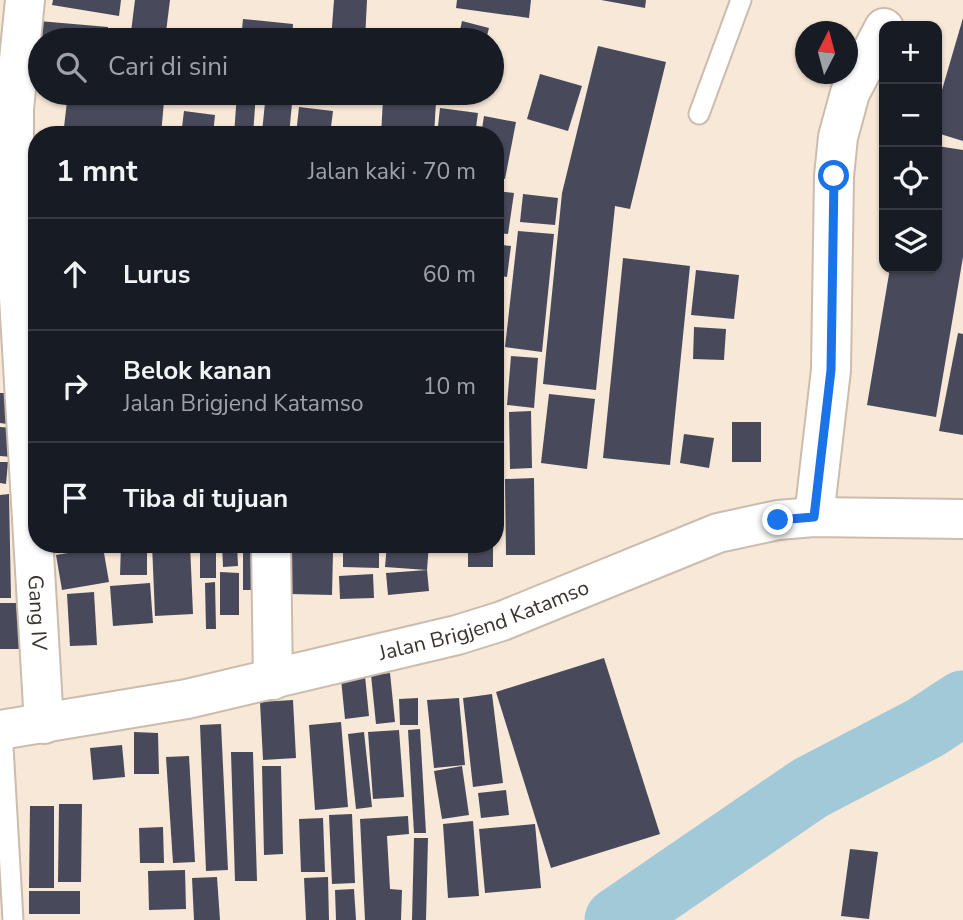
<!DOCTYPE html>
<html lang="id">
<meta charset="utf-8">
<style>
:root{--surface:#171b24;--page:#242831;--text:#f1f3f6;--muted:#9ea1a6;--line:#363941}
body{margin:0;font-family:"Nunito Sans",sans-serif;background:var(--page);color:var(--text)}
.controls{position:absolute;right:21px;top:21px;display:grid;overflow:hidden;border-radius:14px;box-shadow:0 2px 5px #0004}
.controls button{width:63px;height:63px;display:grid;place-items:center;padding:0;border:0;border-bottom:2px solid var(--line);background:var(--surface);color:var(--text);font:35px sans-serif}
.compass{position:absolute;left:795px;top:21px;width:63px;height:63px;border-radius:50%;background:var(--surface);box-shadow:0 2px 5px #0004;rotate:6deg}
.stop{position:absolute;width:21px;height:21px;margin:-16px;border:5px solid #1a73e8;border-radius:50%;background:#fff}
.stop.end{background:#1a73e8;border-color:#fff;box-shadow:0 2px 7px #0008}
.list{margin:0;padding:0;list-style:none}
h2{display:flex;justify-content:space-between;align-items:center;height:91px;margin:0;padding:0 28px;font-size:30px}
h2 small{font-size:23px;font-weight:400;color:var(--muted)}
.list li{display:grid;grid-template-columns:46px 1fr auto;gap:21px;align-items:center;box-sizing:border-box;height:112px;padding:0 28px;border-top:2px solid var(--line)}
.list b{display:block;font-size:26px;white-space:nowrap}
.list p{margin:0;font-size:23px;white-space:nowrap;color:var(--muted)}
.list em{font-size:23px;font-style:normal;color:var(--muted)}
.icon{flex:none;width:38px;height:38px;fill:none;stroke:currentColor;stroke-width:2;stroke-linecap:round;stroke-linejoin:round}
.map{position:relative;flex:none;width:963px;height:920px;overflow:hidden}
.search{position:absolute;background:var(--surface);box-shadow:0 2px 5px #0004;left:28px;top:28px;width:476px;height:77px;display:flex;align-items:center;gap:18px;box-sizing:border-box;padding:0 24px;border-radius:38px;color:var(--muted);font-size:26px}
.panel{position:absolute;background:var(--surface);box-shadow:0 2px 5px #0004;left:28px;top:126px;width:476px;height:427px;border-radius:28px}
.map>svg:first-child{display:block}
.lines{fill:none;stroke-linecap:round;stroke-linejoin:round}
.river{stroke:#a1c9d8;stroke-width:65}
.building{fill:#484a5b}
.service-casing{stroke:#ccbcad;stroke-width:23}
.minor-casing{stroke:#ccbcad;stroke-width:42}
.tertiary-casing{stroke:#ccbcad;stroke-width:42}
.service{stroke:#fff;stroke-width:19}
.minor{stroke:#fff;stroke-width:38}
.tertiary{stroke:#fff;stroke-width:38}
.route{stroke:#1a73e8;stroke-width:9}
.labels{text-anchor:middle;stroke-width:7;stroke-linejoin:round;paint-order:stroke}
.street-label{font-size:21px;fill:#39332c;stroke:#f8e8d8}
</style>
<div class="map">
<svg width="963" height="920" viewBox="0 0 963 920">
<rect width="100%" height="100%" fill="#f8e8d8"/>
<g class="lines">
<polyline class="river" points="617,920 810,788 925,728 963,703"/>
</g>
<g class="building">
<polygon points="53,0 121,0 119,16 52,5"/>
<polygon points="135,0 170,0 165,40 130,40"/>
<polygon points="334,0 367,0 365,40 331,40"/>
<polygon points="457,0 531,0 529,18 456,8"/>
<polygon points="601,0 646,0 645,8"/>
<polygon points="963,18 963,141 937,133 937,107"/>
<polygon points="243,19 293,24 292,40 241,40"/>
<polygon points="39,21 108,27 107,40 40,40 40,49 37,48"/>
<polygon points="462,21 489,28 486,40 458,40"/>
<polygon points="379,33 412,39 412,40 378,40"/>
<polygon points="598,46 666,62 630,209 615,206 596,390 543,384 562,193"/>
<polygon points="540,74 582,86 568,131 527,119"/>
<polygon points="68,93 91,93 164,101 161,135 131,135 64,127"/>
<polygon points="237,93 256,93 253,135 234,135"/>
<polygon points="266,93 293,93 289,135 262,132"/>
<polygon points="383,99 436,102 434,135 381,135"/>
<polygon points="299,107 333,111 330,135 296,135"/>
<polygon points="440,108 478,113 475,135 437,135"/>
<polygon points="184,111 215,115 213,135 181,135"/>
<polygon points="484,116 516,122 505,179 495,177 495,135 481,135"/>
<polygon points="937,146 963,150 963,257 936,417 867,405 890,268 937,268"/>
<polygon points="495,191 514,193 508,234 495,233"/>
<polygon points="523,194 558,198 555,225 520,222"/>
<polygon points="518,231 554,234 542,352 505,347"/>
<polygon points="495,244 511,246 507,277 495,275"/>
<polygon points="623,258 690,266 670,465 603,458"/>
<polygon points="696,270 739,275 734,319 691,315"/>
<polygon points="495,276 501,277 499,304 495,303"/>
<polygon points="694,327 726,329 724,360 693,359"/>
<polygon points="958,333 963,334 963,435 939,431"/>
<polygon points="511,356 538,358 534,408 507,405"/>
<polygon points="0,393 9,393 7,424 0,423"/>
<polygon points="549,394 595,399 587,469 541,463"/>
<polygon points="531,411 532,468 510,469 509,412"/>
<rect x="732" y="422" width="29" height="40"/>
<polygon points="0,427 13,428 12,457 0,456"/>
<polygon points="684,434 714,438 709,468 680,463"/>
<polygon points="0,462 8,462 6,484 0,483"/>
<polygon points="534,478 535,555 506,555 505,479"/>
<polygon points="9,494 11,598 0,598 0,495"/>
<polygon points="121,544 147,544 147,575 120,575"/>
<polygon points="152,544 190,544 193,614 155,616"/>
<rect x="200" y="544" width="16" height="34"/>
<polygon points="222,544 237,544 238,566 223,567"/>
<rect x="243" y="544" width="22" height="46"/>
<polygon points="343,544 379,544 379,568 343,567"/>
<polygon points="387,544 429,544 427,570 385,567"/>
<polygon points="447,544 466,544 466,552 447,553"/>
<rect x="468" y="544" width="25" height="23"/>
<polygon points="103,547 109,582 62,590 56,555"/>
<polygon points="290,552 333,552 332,595 290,594"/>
<polygon points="427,570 429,591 388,595 386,573"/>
<polygon points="220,572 239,573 239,615 220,615"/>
<polygon points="373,574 374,598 340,599 339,576"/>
<polygon points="215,582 216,629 206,629 205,583"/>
<polygon points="150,583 153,623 113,626 110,586"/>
<polygon points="94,592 97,645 70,646 67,594"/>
<rect x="0" y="603" width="23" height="46"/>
<polygon points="604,658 660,834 551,868 496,692"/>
<polygon points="390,673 395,722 376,724 371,675"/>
<polygon points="365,676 369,716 345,719 341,679"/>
<polygon points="492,694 503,783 473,787 463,698"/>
<polygon points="418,698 418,725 400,725 399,699"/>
<polygon points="459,698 465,765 434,768 427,700"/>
<polygon points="293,700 296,758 263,760 260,702"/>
<polygon points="341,722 348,807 315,810 309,725"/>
<polygon points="221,724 228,870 206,871 200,725"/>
<polygon points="420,729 426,833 414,833 408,730"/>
<polygon points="399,730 404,797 373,799 368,732"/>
<polygon points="134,732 158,733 159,774 134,774"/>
<polygon points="364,732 372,807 356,809 348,734"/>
<polygon points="122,745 125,777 93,780 90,748"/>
<polygon points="231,752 253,752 257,881 235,881"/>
<polygon points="189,756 195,862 173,863 166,757"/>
<polygon points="262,766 281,766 283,854 264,855"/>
<polygon points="462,766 469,815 442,819 434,771"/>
<polygon points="506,790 509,815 481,818 478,793"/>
<polygon points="59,804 82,804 81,882 58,882"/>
<polygon points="30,806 54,806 54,888 29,888"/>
<polygon points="352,814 355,883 332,884 329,815"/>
<polygon points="408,816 409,834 387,836 390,889 402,890 401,920 365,920 360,819"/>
<polygon points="323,818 325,872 301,872 299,819"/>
<polygon points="473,821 479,896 448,898 443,824"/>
<polygon points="535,824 541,888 485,893 479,829"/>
<polygon points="163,827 164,863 140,863 139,828"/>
<polygon points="414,838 428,838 426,920 412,920"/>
<polygon points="850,849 878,852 869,919 841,916"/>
<polygon points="185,870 186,909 149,910 148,871"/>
<polygon points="217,877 220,920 194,920 192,878"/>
<polygon points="328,877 329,920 306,920 304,878"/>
<polygon points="354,889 356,920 336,920 335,890"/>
<rect x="29" y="891" width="51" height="23"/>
</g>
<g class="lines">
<g class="service-casing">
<g id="service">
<polyline points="699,114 741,0"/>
<polyline points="2,729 13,920"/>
</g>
</g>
<g class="minor-casing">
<g id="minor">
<path id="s1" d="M25,0L14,109V212L44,724"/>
<polyline points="814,517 831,370 834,176 838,137 850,93 884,28"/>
<polyline points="271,544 273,680"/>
</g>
</g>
<g class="tertiary-casing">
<g id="tertiary">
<path id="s2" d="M0,730L187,699L457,635L502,621L718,533L778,520L814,517L963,519"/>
</g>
</g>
<use href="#service" class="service"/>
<use href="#minor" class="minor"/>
<use href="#tertiary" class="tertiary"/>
</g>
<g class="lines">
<polyline class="route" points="778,520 814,517 831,370 834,176"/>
</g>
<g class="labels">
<g class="street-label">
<text dy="7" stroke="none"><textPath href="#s1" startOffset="614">Gang IV</textPath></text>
<text dy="7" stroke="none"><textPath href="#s2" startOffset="497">Jalan Brigjend Katamso</textPath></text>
</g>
</g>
</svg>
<div class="controls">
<button>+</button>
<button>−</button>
<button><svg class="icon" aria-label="locate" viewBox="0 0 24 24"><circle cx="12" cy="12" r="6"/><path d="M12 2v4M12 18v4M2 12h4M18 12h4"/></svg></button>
<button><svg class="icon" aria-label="layers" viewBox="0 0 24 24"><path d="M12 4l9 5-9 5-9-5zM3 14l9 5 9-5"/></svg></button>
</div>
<svg class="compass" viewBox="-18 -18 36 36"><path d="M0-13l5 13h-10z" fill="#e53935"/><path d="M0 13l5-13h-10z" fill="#9ea1a6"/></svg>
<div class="stop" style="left:834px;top:176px"></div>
<div class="stop end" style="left:778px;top:520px"></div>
<div class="search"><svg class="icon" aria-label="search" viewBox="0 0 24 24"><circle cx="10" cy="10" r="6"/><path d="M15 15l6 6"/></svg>Cari di sini</div>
<section class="panel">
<h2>1 mnt<small>Jalan kaki · 70 m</small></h2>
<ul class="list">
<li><svg class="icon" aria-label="ahead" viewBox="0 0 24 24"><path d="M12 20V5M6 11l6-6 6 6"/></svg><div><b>Lurus</b></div><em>60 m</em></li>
<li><svg class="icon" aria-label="right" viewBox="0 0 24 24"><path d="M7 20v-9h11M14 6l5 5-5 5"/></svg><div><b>Belok kanan</b><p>Jalan Brigjend Katamso</p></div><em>10 m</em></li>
<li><svg class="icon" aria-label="arrive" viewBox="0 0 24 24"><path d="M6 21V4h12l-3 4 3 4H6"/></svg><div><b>Tiba di tujuan</b></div></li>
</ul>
</section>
</div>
